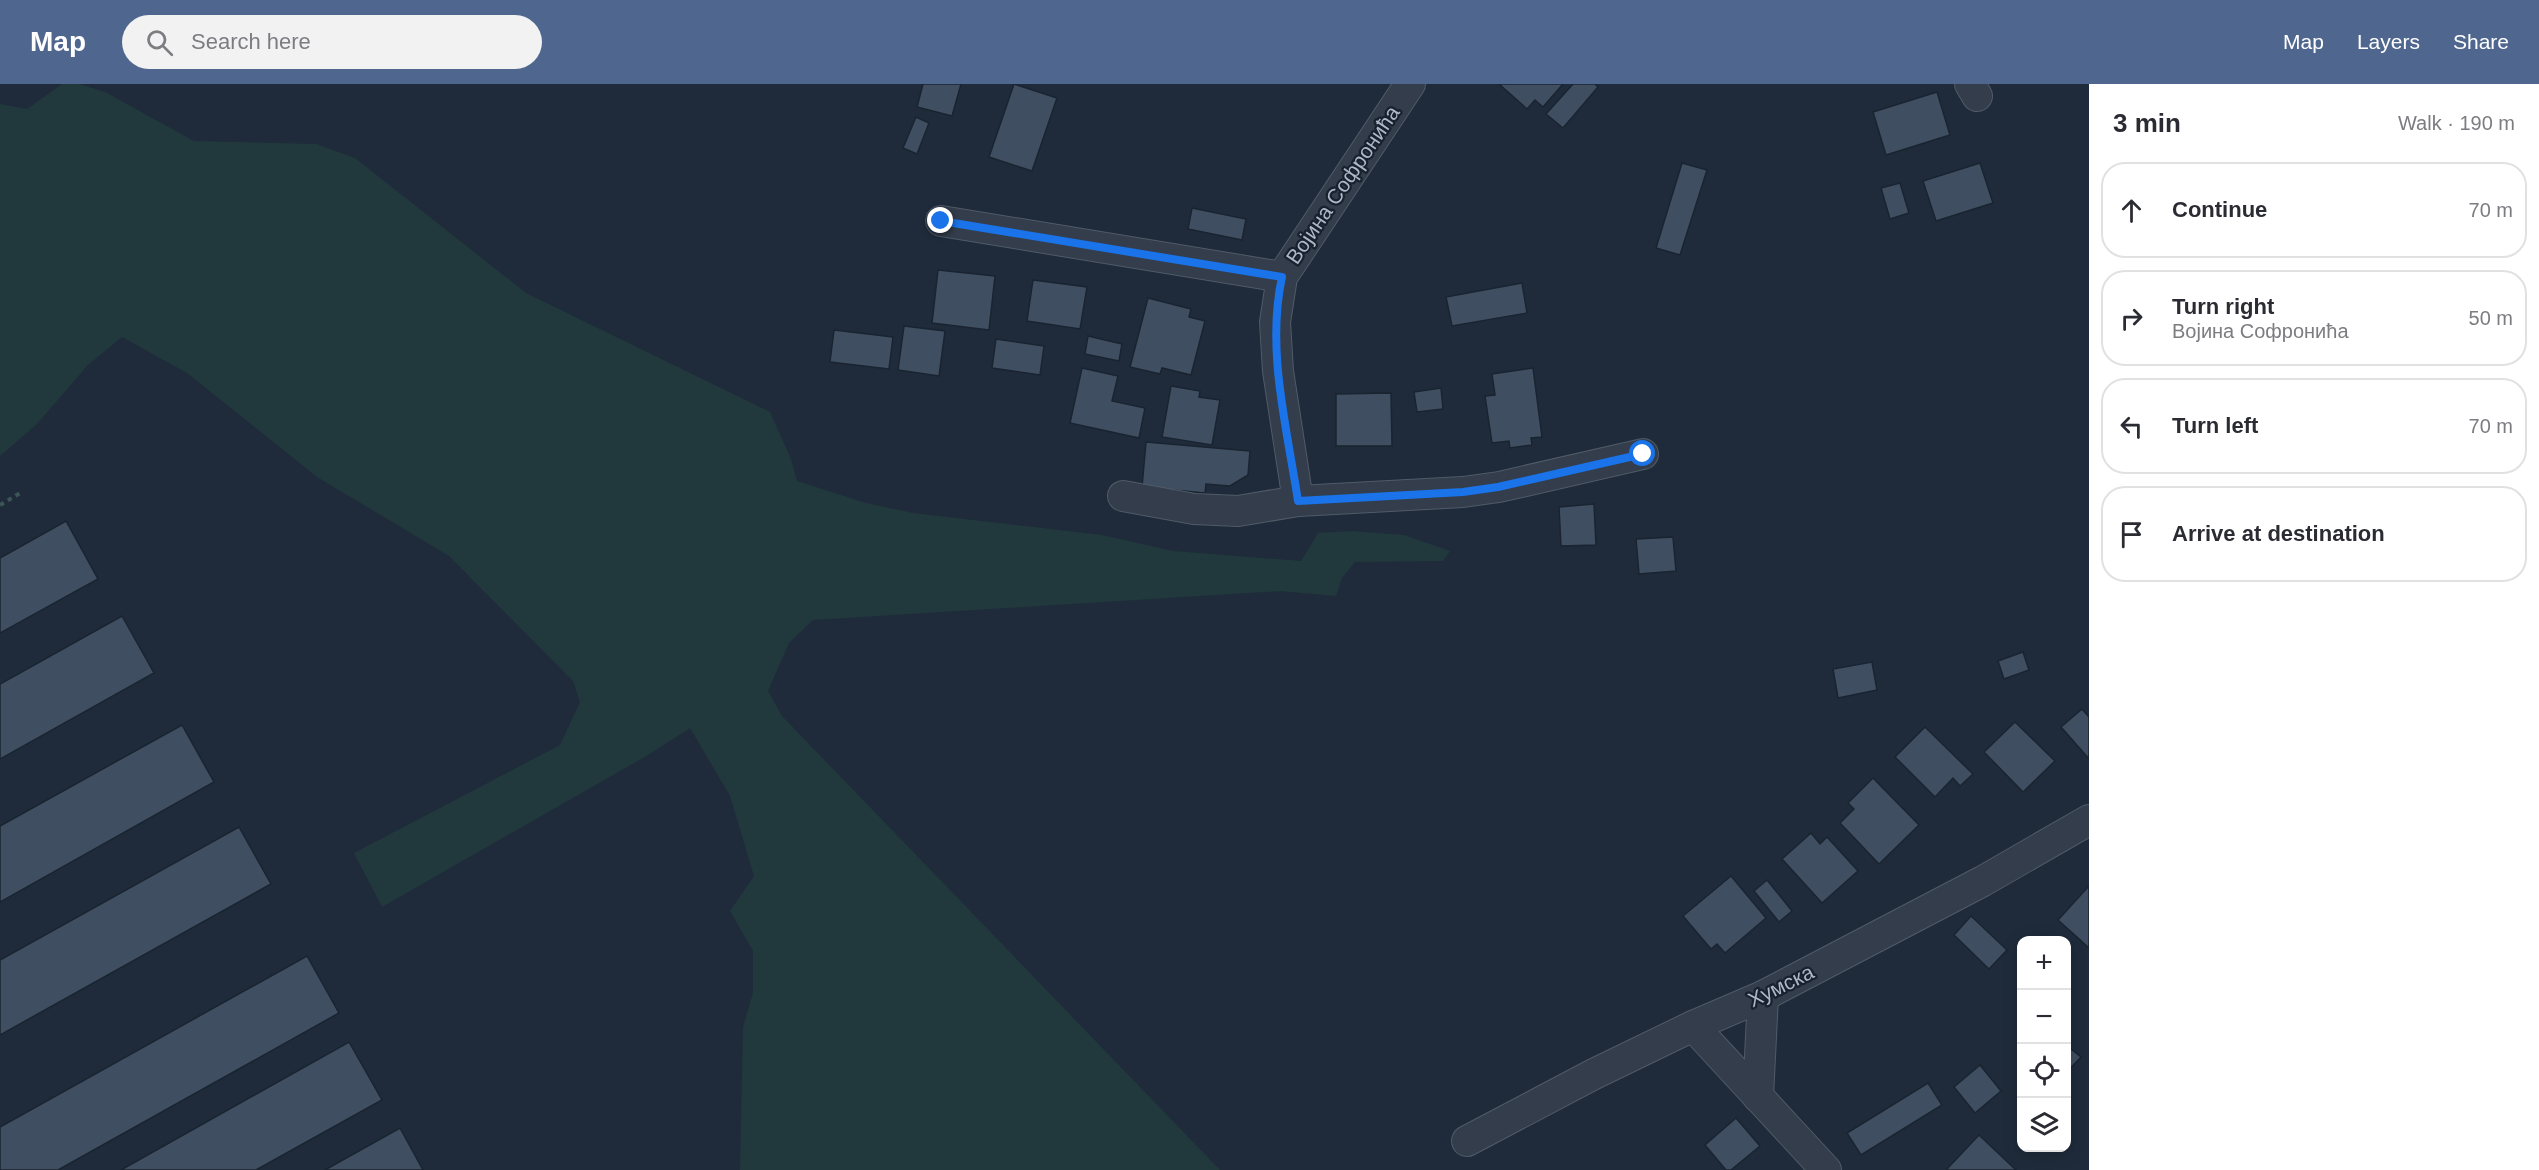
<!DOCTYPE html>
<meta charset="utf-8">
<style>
:root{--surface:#fff;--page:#f2f2f3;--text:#2b2b33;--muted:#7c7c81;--line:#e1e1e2;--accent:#4f678f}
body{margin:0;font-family:Helvetica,sans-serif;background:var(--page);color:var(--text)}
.controls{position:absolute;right:18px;bottom:18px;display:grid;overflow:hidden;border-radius:12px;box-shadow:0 3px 15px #0003}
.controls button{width:54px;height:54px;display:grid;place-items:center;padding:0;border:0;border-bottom:2px solid var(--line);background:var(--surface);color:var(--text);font:30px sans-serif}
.stop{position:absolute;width:18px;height:18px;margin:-14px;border:4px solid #1a73e8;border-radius:50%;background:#fff}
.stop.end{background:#1a73e8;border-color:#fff;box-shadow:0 2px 6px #0008}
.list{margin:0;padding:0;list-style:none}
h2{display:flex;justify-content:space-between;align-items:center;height:78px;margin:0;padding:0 24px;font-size:26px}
h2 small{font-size:20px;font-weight:400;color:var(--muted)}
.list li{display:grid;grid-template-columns:39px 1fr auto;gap:18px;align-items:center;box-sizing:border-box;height:96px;margin:0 12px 12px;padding:0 12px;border:2px solid var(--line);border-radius:24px}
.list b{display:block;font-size:22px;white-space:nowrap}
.list p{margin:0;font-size:20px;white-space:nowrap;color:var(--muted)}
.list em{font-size:20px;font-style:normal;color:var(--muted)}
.icon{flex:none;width:33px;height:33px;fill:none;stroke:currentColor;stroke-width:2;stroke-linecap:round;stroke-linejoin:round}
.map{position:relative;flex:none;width:2089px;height:1086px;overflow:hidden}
header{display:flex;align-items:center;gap:36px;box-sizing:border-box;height:84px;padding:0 30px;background:var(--accent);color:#fff}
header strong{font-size:28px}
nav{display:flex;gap:33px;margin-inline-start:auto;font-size:21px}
.search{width:420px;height:54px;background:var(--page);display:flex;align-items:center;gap:15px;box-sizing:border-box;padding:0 21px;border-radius:33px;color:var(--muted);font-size:22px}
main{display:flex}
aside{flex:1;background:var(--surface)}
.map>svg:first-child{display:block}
.green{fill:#21393c}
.building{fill:#3f4e60;stroke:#1a2431;stroke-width:1.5}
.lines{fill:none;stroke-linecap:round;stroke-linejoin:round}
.street-casing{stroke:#505b68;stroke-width:32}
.path{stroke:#3c5556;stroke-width:4;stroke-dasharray:4.5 4.5;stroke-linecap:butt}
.street{stroke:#333d4b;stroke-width:30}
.route{stroke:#1a73e8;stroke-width:8}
.labels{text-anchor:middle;stroke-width:4.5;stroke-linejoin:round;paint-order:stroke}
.street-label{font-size:21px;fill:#adb8c7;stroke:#18222f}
</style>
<header>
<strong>Map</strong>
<div class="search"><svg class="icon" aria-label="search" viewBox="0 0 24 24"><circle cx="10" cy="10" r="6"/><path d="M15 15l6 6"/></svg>Search here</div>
<nav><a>Map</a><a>Layers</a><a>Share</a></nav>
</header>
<main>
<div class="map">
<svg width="2089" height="1086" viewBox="0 0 2089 1086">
<rect width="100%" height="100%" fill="#1f2b3b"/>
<polygon class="green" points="62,0 79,0 105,8 194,57 316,60 355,74 526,209 770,328 791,375 797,397 866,419 913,429 1102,451 1173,467 1301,477 1318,449 1351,447 1404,451 1450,467 1443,477 1355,478 1342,494 1336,512 1281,507 813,536 789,559 768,607 782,632 1220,1086 740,1086 743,943 753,909 753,867 730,827 754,792 730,712 690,644 648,671 382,823 354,769 560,661 580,618 573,597 449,472 317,393 187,289 122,253 88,281 36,341 0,372 0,20 27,25"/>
<g class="building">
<polygon points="923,0 961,0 952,32 917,23"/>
<polygon points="1014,0 1057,14 1032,87 989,73"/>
<polygon points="1499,0 1563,0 1543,23 1535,16 1527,25"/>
<polygon points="1573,0 1595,0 1598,3 1563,44 1546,30"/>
<polygon points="1937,8 1950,51 1886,71 1873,28"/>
<polygon points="916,33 929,39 917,70 903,64"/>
<polygon points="1682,79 1707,86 1680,171 1656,164"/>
<polygon points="1980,79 1993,119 1936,137 1923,97"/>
<polygon points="1900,99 1909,129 1890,135 1881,104"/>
<polygon points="1192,124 1246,135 1242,156 1188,145"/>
<polygon points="938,186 995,192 989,246 932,239"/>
<polygon points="1033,196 1087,203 1080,245 1027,237"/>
<polygon points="1522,199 1527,229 1452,242 1446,213"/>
<polygon points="1148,214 1191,225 1189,233 1205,237 1191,291 1162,284 1160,290 1130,283"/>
<polygon points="904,242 945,247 939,292 898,286"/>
<polygon points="834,246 893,253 889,285 830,278"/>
<polygon points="1088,252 1122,260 1119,277 1085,270"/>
<polygon points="996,255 1044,262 1040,291 992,284"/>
<polygon points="1082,284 1118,292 1112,317 1145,324 1139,354 1070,339"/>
<polygon points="1533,284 1542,353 1531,354 1532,361 1510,364 1509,357 1492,359 1485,312 1495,311 1492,290"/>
<polygon points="1171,302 1200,307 1199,313 1220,316 1212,361 1162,353"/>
<polygon points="1441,304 1443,325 1417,328 1414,308"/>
<polygon points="1391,309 1392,362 1336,362 1336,310"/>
<polygon points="1146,358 1250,367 1248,391 1230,402 1206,400 1205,409 1142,403"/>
<polygon points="1594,420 1596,461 1561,462 1559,423"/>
<polygon points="66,437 98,495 0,549 0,474"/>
<polygon points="1673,453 1676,487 1639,490 1636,455"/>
<polygon points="122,532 154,589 0,675 0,600"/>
<polygon points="2023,568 2029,586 2004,595 1998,577"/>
<polygon points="1872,578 1877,606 1838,614 1833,585"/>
<polygon points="2082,625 2089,633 2089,675 2061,643"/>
<polygon points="2015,638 2055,677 2023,708 1984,668"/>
<polygon points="182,641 214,698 0,818 0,742"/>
<polygon points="1925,643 1973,690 1960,702 1953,694 1935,713 1895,673"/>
<polygon points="1873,694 1919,741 1879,780 1840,739 1854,725 1848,719"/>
<polygon points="239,743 271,800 0,951 0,876"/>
<polygon points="1811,749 1820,760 1827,753 1858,787 1822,819 1782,775"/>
<polygon points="1731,792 1766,834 1725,869 1717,860 1711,865 1683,832"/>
<polygon points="1767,796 1792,827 1779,838 1754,807"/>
<polygon points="2088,803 2089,805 2089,864 2058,836"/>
<polygon points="1971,832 2007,866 1989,885 1954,851"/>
<polygon points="307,872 339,929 58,1086 0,1086 0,1043"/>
<polygon points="349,958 382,1016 256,1086 121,1086"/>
<polygon points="2066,961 2081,973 2066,989"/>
<polygon points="1980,981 2001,1007 1975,1029 1954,1003"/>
<polygon points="1928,999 1942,1021 1861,1071 1847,1049"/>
<polygon points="1736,1034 1760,1062 1731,1086 1726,1086 1705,1061"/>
<polygon points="400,1044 423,1086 325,1086"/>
<polygon points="1979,1051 2016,1086 1946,1086"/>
</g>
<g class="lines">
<g class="street-casing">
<g id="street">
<polyline points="1970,0 1977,12"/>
<polyline points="941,137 1282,193"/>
<polyline points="1123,412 1194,425 1238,427 1298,417 1463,408 1499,403 1643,370"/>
<polyline points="1298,417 1278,287 1275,238 1282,193 1410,0"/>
<polyline points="1693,942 1826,1086"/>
<polyline points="1758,1013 1763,912"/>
<polyline points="1467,1057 1594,990 1693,942 1763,912 1983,797 2089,736"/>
</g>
</g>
<polyline class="path" points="0,421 22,408"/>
<use href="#street" class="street"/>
</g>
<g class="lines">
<path class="route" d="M941,137L1282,193C1266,266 1287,344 1298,417L1463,408L1498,403L1643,370"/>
</g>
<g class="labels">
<g class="street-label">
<text transform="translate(1343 101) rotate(-56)" y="7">Војина Софронића</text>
<text transform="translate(1781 902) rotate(-26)" y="7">Хумска</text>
</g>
</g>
</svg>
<div class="controls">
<button>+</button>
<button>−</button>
<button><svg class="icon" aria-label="locate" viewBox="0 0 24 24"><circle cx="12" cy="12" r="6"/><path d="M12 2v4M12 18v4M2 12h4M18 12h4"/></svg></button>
<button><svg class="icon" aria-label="layers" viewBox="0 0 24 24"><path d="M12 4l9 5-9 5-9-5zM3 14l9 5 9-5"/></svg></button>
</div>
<div class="stop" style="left:1643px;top:370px"></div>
<div class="stop end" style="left:941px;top:137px"></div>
</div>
<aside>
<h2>3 min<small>Walk · 190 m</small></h2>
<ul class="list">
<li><svg class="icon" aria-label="ahead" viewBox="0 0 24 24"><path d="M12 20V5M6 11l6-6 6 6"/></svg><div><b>Continue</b></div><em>70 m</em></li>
<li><svg class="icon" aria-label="right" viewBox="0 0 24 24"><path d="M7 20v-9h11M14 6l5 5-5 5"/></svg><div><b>Turn right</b><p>Војина Софронића</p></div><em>50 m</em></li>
<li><svg class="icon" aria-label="left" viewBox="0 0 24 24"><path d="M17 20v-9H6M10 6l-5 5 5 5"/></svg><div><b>Turn left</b></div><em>70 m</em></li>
<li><svg class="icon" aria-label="arrive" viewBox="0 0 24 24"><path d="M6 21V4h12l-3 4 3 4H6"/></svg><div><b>Arrive at destination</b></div></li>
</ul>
</aside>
</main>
